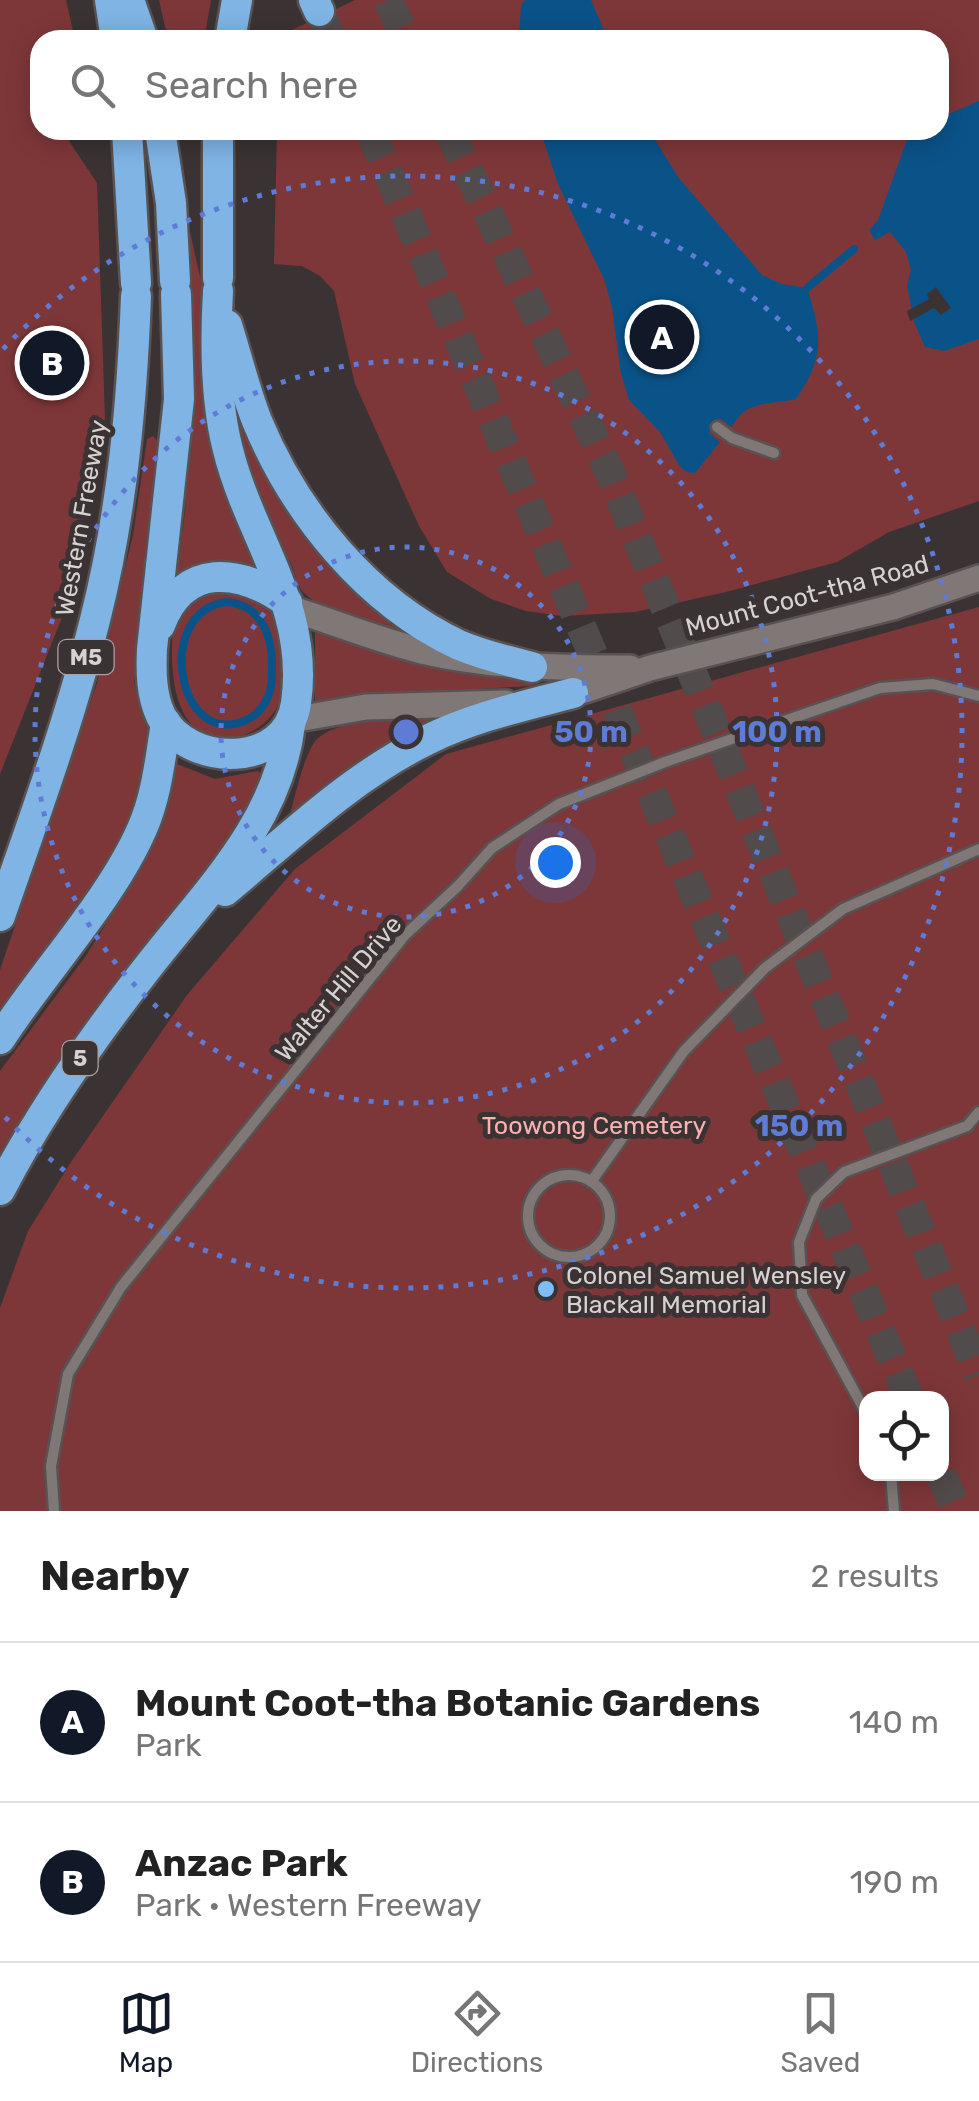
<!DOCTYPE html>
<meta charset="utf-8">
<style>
:root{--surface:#fff;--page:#f6f6f6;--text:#222;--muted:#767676;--line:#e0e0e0;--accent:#111827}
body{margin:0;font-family:Rubik,sans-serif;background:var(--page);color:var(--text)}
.controls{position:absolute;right:30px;bottom:30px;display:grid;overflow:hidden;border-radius:20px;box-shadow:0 5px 25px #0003}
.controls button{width:90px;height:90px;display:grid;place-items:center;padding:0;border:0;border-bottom:2px solid var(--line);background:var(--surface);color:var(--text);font:50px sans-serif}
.you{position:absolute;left:555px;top:862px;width:35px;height:35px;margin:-25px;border:8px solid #fff;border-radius:50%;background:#1a73e8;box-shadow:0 0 0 15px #1a73e833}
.badge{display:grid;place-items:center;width:65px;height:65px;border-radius:50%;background:var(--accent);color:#fff;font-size:32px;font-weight:700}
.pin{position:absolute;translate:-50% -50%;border:5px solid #fff;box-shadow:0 2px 10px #0006}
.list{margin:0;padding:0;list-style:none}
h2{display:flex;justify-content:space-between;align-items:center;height:130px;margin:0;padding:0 40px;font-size:42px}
h2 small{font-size:32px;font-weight:400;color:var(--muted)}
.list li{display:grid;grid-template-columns:65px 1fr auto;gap:30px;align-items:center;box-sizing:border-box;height:160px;padding:0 40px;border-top:2px solid var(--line)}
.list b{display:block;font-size:38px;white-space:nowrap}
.list p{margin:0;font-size:32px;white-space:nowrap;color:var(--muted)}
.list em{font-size:32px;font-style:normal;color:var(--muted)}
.icon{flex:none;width:55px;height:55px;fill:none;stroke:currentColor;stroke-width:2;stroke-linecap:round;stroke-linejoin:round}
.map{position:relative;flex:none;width:979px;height:1511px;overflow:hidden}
.search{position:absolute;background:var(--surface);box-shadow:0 5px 25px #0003;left:30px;right:30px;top:30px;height:110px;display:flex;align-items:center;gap:25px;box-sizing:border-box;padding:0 35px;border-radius:30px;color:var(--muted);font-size:38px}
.sheet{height:450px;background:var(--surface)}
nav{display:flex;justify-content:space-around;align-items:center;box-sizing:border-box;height:140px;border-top:2px solid var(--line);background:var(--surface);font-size:28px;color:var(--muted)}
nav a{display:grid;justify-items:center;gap:5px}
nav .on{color:var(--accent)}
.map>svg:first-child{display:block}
.green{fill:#7e3739;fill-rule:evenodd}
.water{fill:#0a5389}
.pier{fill:#3b3333}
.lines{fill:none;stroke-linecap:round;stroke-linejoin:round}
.stream{stroke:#0a5389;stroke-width:8}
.highway-tunnel{stroke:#524b4b;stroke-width:30;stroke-dasharray:30 15;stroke-linecap:butt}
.lane-casing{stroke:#585252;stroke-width:15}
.secondary-casing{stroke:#585252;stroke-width:30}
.highway-casing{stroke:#585252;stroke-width:35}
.lane{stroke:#807777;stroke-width:10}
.secondary{stroke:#807777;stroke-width:25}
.highway{stroke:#7fb4e5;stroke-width:30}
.ring{fill:none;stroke:#5e7cd6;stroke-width:5;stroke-dasharray:5 10}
.poi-dot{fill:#7dbef9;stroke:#3b3333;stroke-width:4}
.labels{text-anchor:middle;stroke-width:10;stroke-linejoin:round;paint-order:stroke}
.shield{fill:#3b3333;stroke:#a8a2a2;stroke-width:2.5}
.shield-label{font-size:22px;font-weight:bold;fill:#d7d2d2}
.street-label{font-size:25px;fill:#d7d2d2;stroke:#3b3333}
.park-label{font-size:25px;fill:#fab2b0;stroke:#3b3333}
.poi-label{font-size:25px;fill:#d7d2d2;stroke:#3b3333;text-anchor:start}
.centre{fill:#5e7cd6;stroke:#3b3333;stroke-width:5}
.ring-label{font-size:30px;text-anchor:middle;font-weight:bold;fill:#5e7cd6;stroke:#3b3333;stroke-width:10;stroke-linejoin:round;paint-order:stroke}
</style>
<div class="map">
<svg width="979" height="1511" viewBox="0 0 979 1511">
<rect width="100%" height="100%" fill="#3b3333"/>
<g class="green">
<polygon points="0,0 66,0 75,40 40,40 40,130 70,130 69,141 97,183 105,418 68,602 0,774"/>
<polygon points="159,0 211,0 204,40 168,40"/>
<polygon points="355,0 979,0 979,501 889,532 837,562 726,592 635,612 561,616 526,611 491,599 447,572 419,526 355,384 334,291 320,276 302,266 274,264 277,130 939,130 939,40 289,40 290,31"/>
<path d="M182,224L190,232L266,573C233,560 209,564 177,575L185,512L191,373Z"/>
<path d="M239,406L425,640C396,631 323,614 303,592C297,586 295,572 291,564C274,531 225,441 239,406Z"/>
<polygon points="153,436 159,442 134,683 152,742 141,805 99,882 0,1019 0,970 97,683 133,535 147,439"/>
<path d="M225,589C238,594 257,598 267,607C286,624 288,688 276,709C268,722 255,732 240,736C186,748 173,700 172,658C172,643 171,627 180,614C192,598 207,593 225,589Z"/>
<path d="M979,607V1511H0V1308L28,1231L71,1162L187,995L295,869L446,754ZM866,1398H942V1474H866Z"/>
<polygon points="315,624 534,674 543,680 531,686 353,696 315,704"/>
<path d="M449,714L287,824C295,800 301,763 314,743C332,716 417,717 449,714Z"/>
<polygon points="172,762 215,779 258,771 263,776 245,820 143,949 38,1096 0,1156 0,1071 85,957 144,864 161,828"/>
</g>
<g class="water">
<polygon points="525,0 591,0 608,40 519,40 521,5"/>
<polygon points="979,101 979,339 944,351 925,347 914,322 907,286 911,270 906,252 890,232 875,240 869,230 878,220 909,134 917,130 939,130 939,118"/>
<path d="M540,130H649L678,177L762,275L782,284L807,288C822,334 825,357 796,399C769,405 745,400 732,427L719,418L709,433L720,442L695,473L686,472L679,465L660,432L629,400L621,374L612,307L604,279L558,184Z"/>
</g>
<polygon class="pier" points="936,287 951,308 941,315 934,308 910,321 907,311 929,299 927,294"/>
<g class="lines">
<g class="stream">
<polyline points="807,288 854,249"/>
<path d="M226,602C269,605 275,649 271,685C269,701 259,715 244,721C177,748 154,612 226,602Z"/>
</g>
<g class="highway-tunnel">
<polyline points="388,0 407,40"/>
<polyline points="319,11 332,40"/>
<polyline points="370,130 909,1398"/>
<polyline points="449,130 613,479 979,1375"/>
<polyline points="941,1474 957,1511"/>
</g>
<g class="lane-casing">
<g id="lane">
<polyline points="717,427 732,438 774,453"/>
<circle cx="569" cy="1216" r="41"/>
<polyline points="591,1182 684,1051 765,968 843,909 979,849"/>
<polyline points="866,1413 802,1295 799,1242 816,1199 844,1172 967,1126 979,1112"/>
<polyline points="891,1474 894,1511"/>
<polyline points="54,1511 51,1466 68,1374 121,1287 405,935 458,886 492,848 559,804 665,762 880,688 933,684 979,696"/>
</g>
</g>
<g class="secondary-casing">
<g id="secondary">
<path d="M289,608C334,622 377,640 422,651C491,667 560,668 630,668"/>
<polyline points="556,696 585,690 650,668 893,607 979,578"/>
<polyline points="292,720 366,707 506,703"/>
</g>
</g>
<g class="highway-casing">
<g id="highway">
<polyline points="110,0 116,40"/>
<polyline points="129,0 143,40"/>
<polyline points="314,0 319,11"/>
<polyline points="230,40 237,0"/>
<polyline points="127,130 136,283"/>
<polyline points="160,130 171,203 175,281"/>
<polyline points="218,278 218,130"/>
<path d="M176,294L179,399L152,649C151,671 151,695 161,716C188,768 287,769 296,703C310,607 250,538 228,450C215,400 215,342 218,291"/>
<path d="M227,325C237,357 245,390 257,421C295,513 367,602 459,645C483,655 507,661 532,667"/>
<path d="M160,625C184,561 240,569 287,602"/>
<path d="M225,891C290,837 351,777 427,740C473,717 524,706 573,693"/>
<path d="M0,916C34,818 70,720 95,620C122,513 132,405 136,296"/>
<path d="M0,1039C43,972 111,900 142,829C157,795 160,759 166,723"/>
<path d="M0,1190C40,1112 91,1040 144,972C203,895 279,824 290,724"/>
</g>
</g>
<use href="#lane" class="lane"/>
<use href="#secondary" class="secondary"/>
<use href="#highway" class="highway"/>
</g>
<g class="ring">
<circle cx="406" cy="732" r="185"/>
<circle cx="406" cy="732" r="371"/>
<path d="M3 349A556 556 0 1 1 3 1115"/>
</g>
<circle class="poi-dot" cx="546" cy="1289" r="10"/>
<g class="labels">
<g class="shield">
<rect x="58.5" y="640" width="55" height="34" rx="8"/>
<rect x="62.5" y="1041" width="35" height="34" rx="8"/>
</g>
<g class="shield-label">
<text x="86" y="665">M5</text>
<text x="80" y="1066">5</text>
</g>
<g class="street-label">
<text transform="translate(81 518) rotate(-80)" y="9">Western Freeway</text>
<text transform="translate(807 595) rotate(-15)" y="9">Mount Coot-tha Road</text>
<text transform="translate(338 988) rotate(-50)" y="9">Walter Hill Drive</text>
</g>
<g class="park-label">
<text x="594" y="1134">Toowong Cemetery</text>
</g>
<g class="poi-label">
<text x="566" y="1284">Colonel Samuel Wensley<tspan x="566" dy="29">Blackall Memorial</tspan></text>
</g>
</g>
<circle cx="406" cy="732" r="15" class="centre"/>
<g class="ring-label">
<text x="591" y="742">50 m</text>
<text x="777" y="742">100 m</text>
<text x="799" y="1136">150 m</text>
</g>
</svg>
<div class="controls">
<button><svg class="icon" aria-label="locate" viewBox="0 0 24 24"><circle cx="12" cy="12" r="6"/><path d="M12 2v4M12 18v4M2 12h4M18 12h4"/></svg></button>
</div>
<div class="you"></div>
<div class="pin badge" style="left:662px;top:337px">A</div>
<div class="pin badge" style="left:52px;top:363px">B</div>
<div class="search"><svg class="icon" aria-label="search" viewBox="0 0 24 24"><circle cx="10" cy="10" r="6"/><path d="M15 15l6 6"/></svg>Search here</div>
</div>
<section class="sheet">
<h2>Nearby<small>2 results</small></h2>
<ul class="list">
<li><span class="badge">A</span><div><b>Mount Coot-tha Botanic Gardens</b><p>Park</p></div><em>140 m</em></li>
<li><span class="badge">B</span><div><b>Anzac Park</b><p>Park · Western Freeway</p></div><em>190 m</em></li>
</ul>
</section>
<nav>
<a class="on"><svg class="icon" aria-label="map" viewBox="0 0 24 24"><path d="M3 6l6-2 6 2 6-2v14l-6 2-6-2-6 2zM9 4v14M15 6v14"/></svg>Map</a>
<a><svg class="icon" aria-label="directions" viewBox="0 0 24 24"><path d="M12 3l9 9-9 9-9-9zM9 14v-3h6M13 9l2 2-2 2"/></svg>Directions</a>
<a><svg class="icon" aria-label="saved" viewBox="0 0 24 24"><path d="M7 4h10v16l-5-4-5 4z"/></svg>Saved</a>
</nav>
